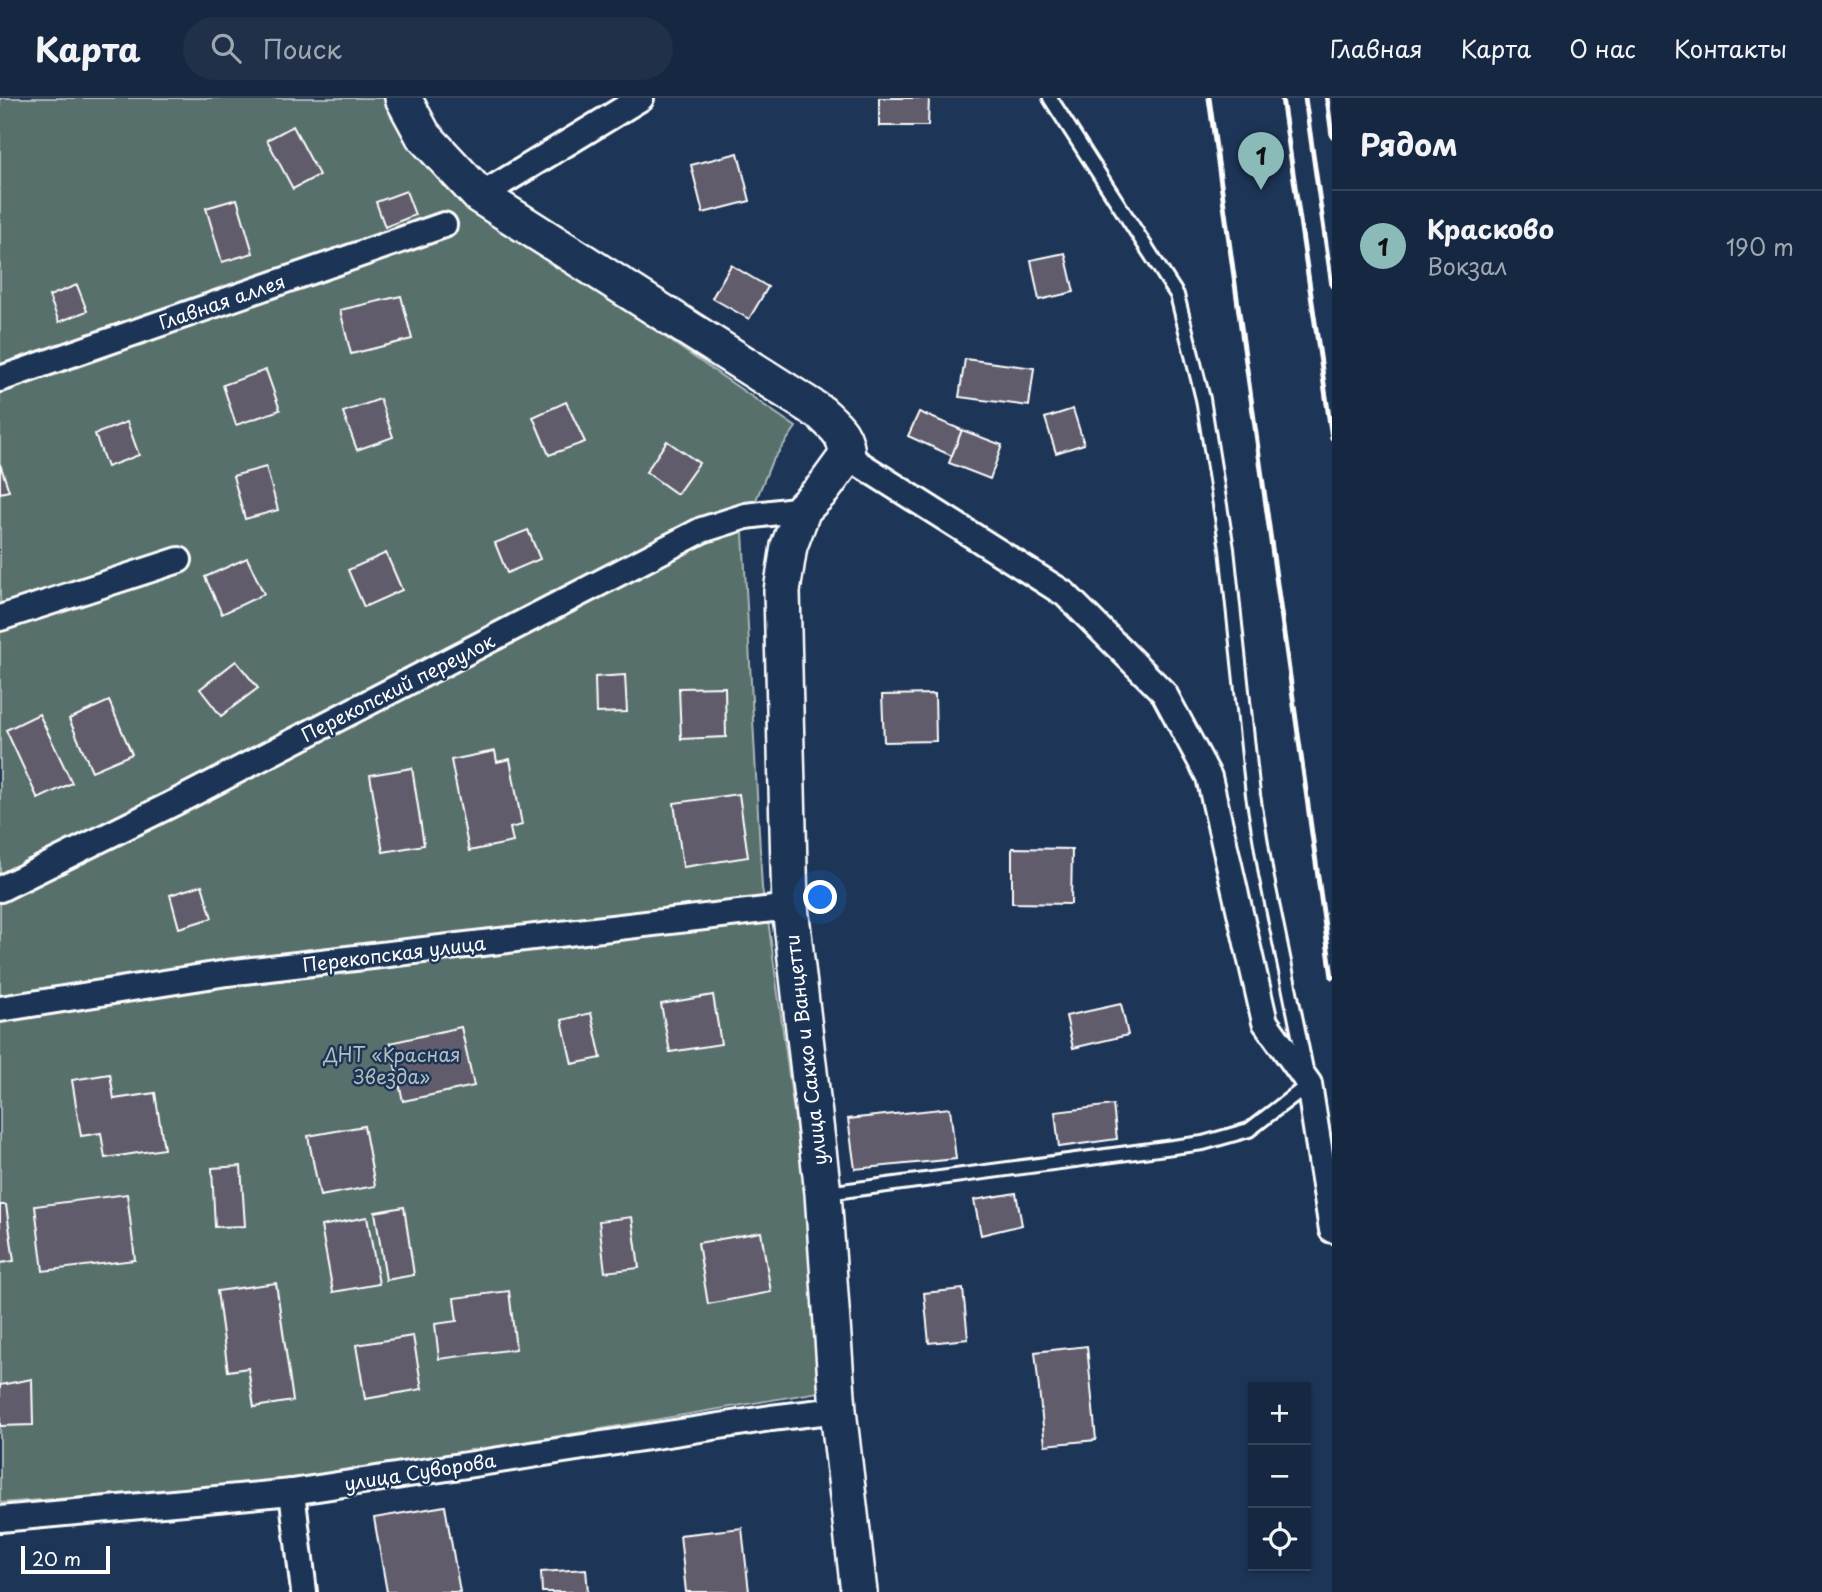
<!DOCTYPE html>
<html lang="ru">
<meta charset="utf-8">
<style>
:root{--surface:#162841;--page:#1f3048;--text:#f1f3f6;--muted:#9ea6b1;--line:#35445a;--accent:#8bbbb9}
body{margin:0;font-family:"Playpen Sans",sans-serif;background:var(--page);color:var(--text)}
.controls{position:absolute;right:21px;bottom:21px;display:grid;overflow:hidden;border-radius:0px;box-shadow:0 2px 5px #0004}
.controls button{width:63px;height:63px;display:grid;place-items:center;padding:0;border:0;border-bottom:2px solid var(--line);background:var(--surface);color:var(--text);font:35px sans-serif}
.scale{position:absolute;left:21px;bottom:18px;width:89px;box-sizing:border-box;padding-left:7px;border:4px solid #fff;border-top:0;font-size:19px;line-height:24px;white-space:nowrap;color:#fff;-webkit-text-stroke:5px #1d3557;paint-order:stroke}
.you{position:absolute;left:821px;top:800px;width:24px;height:24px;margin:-18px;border:5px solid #fff;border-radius:50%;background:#1a73e8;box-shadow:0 0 0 10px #1a73e833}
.badge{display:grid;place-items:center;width:46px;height:46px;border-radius:50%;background:var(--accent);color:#111;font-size:23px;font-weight:700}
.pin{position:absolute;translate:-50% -58px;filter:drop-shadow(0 2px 4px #0008)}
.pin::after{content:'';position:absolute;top:37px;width:24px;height:21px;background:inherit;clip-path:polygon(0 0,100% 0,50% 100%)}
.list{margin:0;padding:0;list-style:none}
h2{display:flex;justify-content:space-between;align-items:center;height:91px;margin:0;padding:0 28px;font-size:30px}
h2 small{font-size:23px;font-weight:400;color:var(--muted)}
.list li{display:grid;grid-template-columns:46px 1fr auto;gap:21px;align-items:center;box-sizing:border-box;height:112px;padding:0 28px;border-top:2px solid var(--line)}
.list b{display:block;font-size:26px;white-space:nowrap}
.list p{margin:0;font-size:23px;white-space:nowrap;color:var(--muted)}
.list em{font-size:23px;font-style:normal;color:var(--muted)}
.icon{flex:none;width:38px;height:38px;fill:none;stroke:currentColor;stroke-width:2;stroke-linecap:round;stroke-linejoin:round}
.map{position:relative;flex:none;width:1332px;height:1494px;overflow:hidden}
header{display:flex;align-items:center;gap:42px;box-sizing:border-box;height:98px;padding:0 35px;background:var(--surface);border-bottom:2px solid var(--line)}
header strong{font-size:33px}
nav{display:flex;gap:38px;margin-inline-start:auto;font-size:24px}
.search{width:490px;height:63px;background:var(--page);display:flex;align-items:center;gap:18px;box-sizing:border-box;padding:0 24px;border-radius:38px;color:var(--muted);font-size:26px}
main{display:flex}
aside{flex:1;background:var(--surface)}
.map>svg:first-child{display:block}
.green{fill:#58706c;stroke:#acb8b6;stroke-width:2}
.building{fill:#605c6c;stroke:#fff;stroke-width:2}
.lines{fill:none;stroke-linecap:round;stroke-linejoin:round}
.lane-casing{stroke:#fff;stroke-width:18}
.street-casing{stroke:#fff;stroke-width:30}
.secondary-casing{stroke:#fff;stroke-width:40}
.lane{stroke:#1d3557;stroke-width:12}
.street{stroke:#1d3557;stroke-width:24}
.secondary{stroke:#1d3557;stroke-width:35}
.rail{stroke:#fff;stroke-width:5}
.labels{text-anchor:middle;stroke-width:5;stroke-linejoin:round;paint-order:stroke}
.street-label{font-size:19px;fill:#fff;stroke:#1d3557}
.park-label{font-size:19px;fill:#b4bfbd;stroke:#1d3557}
</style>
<header>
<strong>Карта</strong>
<div class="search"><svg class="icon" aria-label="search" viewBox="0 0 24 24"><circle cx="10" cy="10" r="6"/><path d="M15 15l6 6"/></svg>Поиск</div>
<nav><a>Главная</a><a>Карта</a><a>О нас</a><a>Контакты</a></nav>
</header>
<main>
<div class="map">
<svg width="1332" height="1494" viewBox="0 0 1332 1494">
<rect width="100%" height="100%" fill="#1d3557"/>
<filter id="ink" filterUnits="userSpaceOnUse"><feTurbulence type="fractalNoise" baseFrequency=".0143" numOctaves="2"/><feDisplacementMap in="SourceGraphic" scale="14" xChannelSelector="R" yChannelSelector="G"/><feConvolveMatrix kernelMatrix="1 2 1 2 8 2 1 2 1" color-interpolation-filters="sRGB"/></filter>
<g filter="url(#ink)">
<polygon class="green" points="0,0 385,0 408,47 455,95 796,329 771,365 743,434 762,790 769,829 805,1096 819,1294 288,1384 0,1405"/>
<g class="building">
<polygon points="879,0 929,0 928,28 879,28"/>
<polygon points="293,28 319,77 293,91 267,42"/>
<polygon points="738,55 750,103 703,115 691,67"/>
<polygon points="406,93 415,117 385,129 376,104"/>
<polygon points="237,101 253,155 222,164 206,110"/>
<polygon points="1065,155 1074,194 1039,202 1031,162"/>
<polygon points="731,167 768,189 749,221 712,200"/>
<polygon points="77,187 87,213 59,224 49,198"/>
<polygon points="401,198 412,241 351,256 340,212"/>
<polygon points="965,261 1034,270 1029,308 959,299"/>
<polygon points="266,272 280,312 236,327 223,287"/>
<polygon points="380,301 393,339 357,352 343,314"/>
<polygon points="566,304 585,344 549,357 533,319"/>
<polygon points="1073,311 1084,346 1056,355 1045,320"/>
<polygon points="919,314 962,332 952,358 908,338"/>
<polygon points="127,324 139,357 107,369 95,336"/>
<polygon points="962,332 1002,347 990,381 949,365"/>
<polygon points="667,343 699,365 677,396 646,374"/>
<polygon points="0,366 9,393 0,395"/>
<polygon points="266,369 278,412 245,421 233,378"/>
<polygon points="528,432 540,461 507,475 495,445"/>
<polygon points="386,455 402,492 364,509 348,472"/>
<polygon points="247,460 264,496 222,516 205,479"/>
<polygon points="236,563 258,590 221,618 200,591"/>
<polygon points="625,577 627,614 596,615 595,579"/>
<polygon points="725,589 726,639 681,641 679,590"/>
<polygon points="935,596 936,643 884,644 882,597"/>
<polygon points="109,603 132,656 92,673 69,621"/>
<polygon points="39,616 72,685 38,701 6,632"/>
<polygon points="495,653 497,664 510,661 522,727 510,730 513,744 469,753 451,662"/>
<polygon points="412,670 424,747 383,754 370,677"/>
<polygon points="739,696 748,759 683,769 674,705"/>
<polygon points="1012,750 1072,751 1071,806 1012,805"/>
<polygon points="202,787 212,820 179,830 170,797"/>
<polygon points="713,897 721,946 670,954 661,906"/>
<polygon points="1121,906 1128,937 1073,950 1066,918"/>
<polygon points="591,915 601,960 572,966 562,922"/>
<polygon points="461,929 474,988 403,1003 390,945"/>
<polygon points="110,976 114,1001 155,995 164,1051 105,1060 101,1035 81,1038 72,982"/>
<polygon points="1113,1007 1117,1041 1059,1049 1055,1014"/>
<polygon points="950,1010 956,1061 855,1071 848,1021"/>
<polygon points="364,1028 375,1088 320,1098 308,1038"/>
<polygon points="241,1068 245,1128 215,1129 212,1070"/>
<polygon points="1016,1095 1022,1127 981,1137 974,1102"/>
<polygon points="127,1096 135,1162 43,1173 35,1108"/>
<polygon points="0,1107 6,1107 14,1163 0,1165"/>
<polygon points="404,1109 414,1177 386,1182 375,1114"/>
<polygon points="367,1119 379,1186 333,1194 321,1128"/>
<polygon points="632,1119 639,1170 605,1174 599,1123"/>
<polygon points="761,1134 771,1194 708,1206 698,1145"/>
<polygon points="276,1185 293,1303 254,1309 248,1270 228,1273 217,1193"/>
<polygon points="963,1191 968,1241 929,1245 924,1195"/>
<polygon points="509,1193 516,1251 439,1261 435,1226 457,1223 454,1200"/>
<polygon points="413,1238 422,1291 365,1301 356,1247"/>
<polygon points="1087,1248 1096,1342 1045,1347 1035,1254"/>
<polygon points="32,1281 33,1327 0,1328 0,1287"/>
<polygon points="445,1408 460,1494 387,1494 374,1420"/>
<polygon points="742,1430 749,1494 686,1494 680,1437"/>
<polygon points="586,1471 588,1494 542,1494 541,1474"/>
</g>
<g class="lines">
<g class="lane-casing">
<polyline id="lane" points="827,1095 1203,1045 1249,1032 1309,986 1266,776 1253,697 1227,451 1203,301 1177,197 1050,0"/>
</g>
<g class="street-casing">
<g id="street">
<polyline points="480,98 641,0"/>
<polyline points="0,281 444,127"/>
<polyline points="847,358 1065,496 1164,595 1209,679 1265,924 1309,986 1332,1132"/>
<polyline points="0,520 179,462"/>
<polyline points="0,791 184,700 702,432 746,418 803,411"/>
<polyline points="0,911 227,875 790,809"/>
<polyline points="292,1394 304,1494"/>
<polyline points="0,1421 292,1394 771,1320 838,1312"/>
</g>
</g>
<g class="secondary-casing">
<path id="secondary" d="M403,0L423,37L480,98L821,315C837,330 846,336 847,358L823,391L803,411L789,448L782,493L790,809L823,1095L838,1312L859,1494"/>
</g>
<use href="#lane" class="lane"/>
<use href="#street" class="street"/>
<use href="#secondary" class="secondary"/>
<g class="rail">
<polyline points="1209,0 1332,879"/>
<polyline points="1282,0 1332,340"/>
<polyline points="1305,0 1332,188"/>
<polyline points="1327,0 1332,38"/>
</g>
</g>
</g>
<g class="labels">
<g class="street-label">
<text transform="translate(222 204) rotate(-19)" y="7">Главная аллея</text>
<text transform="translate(398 590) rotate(-27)" y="7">Перекопский переулок</text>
<text transform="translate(394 856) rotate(-7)" y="7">Перекопская улица</text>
<text transform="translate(806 952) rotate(-97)" y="7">улица Сакко и Ванцетти</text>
<text transform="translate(420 1374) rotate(-9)" y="7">улица Суворова</text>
</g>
<g class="park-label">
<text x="392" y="964">ДНТ «Красная<tspan x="392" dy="22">Звезда»</tspan></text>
</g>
</g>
</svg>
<div class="controls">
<button>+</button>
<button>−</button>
<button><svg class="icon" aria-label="locate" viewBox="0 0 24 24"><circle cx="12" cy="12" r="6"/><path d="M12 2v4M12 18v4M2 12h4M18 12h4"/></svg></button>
</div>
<div class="scale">20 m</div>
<div class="you"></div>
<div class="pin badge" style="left:1261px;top:92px">1</div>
</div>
<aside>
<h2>Рядом<small></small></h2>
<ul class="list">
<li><span class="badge">1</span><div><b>Красково</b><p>Вокзал</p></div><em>190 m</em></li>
</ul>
</aside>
</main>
